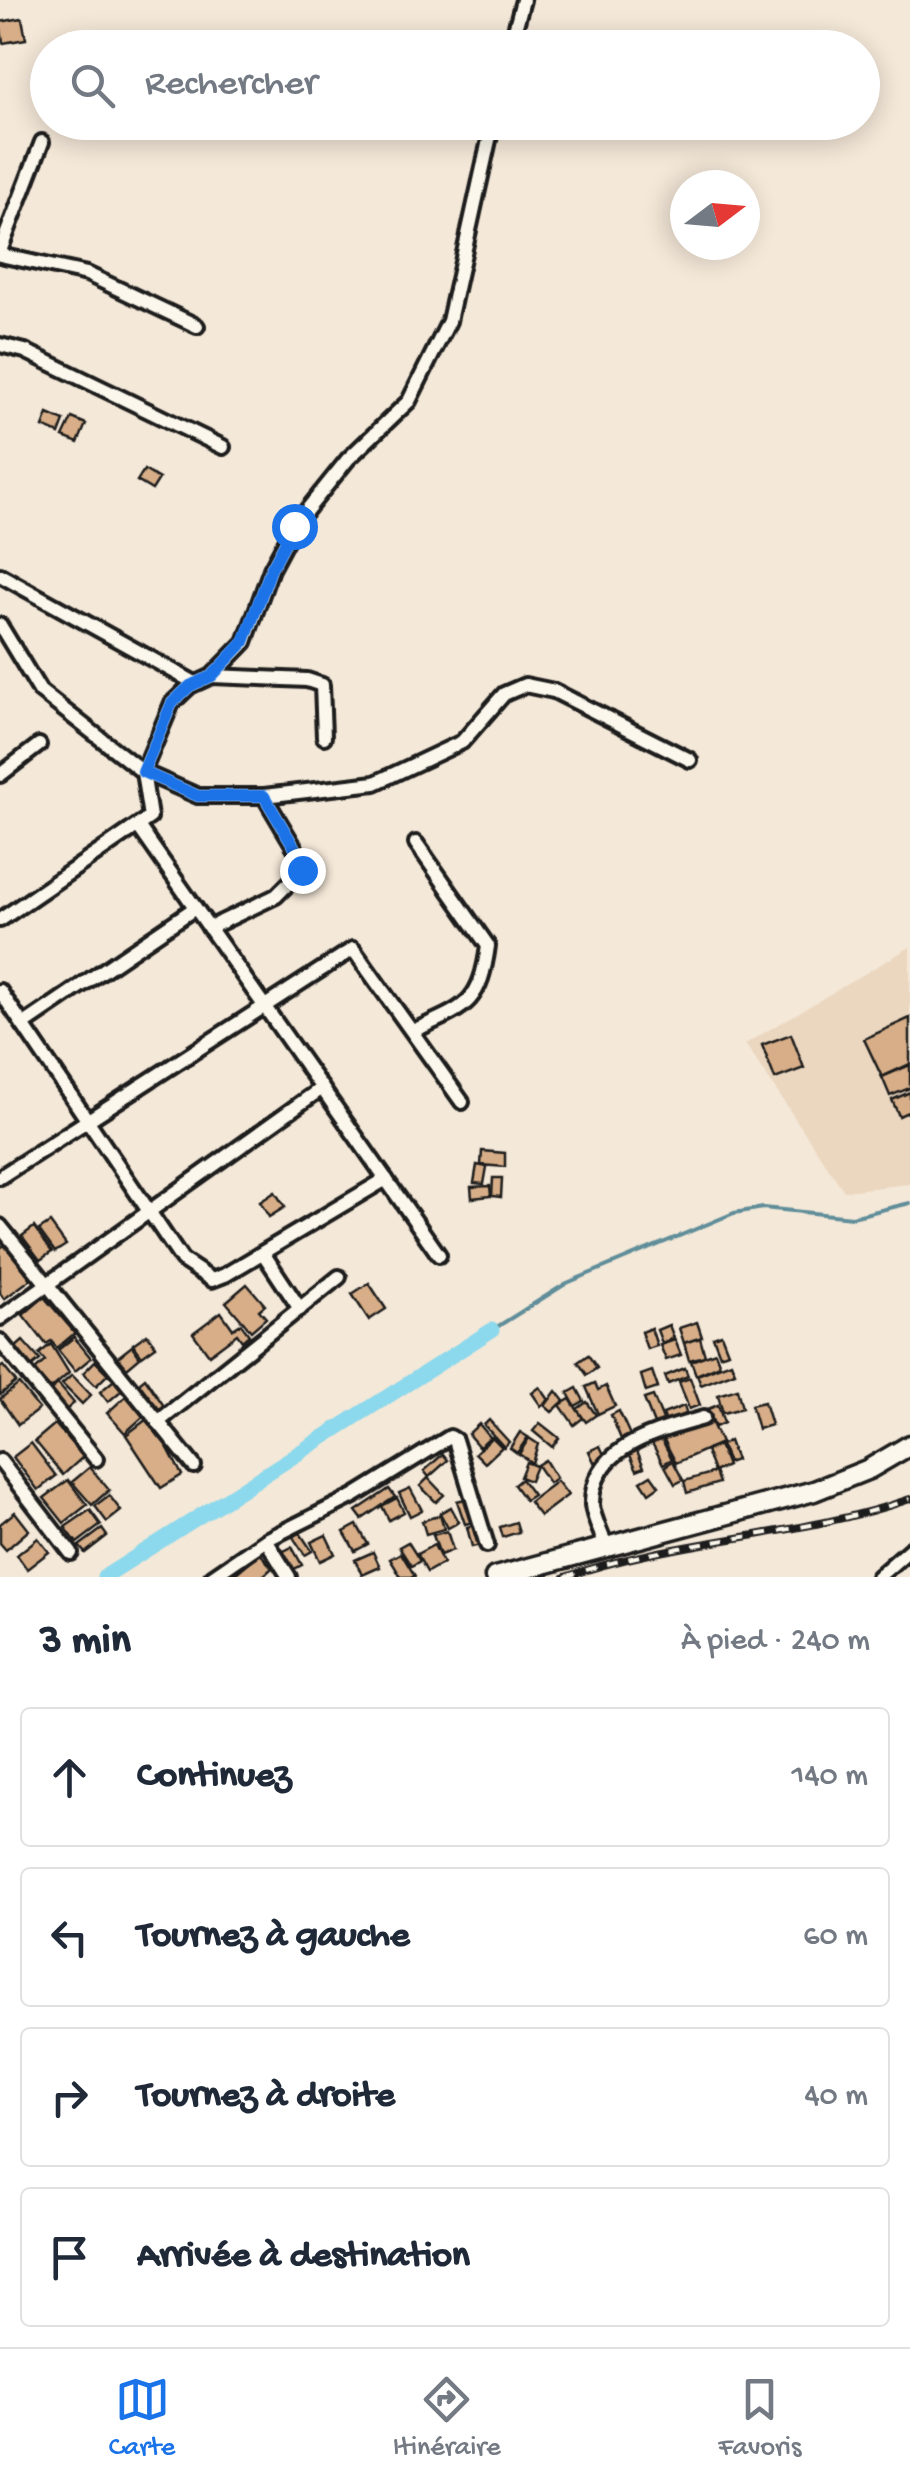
<!DOCTYPE html>
<html lang="fr">
<meta charset="utf-8">
<style>
:root{--surface:#fff;--page:#f2f2f3;--text:#1f2937;--muted:#747a83;--line:#e0e1e3;--accent:#1a73e8}
body{margin:0;font-family:"Gochi Hand",sans-serif;background:var(--page);color:var(--text)}
.compass{position:absolute;left:670px;top:170px;width:90px;height:90px;border-radius:50%;background:var(--surface);box-shadow:0 5px 25px #0003;rotate:74deg}
.stop{position:absolute;width:30px;height:30px;margin:-22px;border:8px solid #1a73e8;border-radius:50%;background:#fff}
.stop.end{background:#1a73e8;border-color:#fff;box-shadow:0 2px 10px #0008}
.list{margin:0;padding:0;list-style:none}
h2{display:flex;justify-content:space-between;align-items:center;height:130px;margin:0;padding:0 40px;font-size:42px}
h2 small{font-size:32px;font-weight:400;color:var(--muted)}
.list li{display:grid;grid-template-columns:65px 1fr auto;gap:30px;align-items:center;box-sizing:border-box;height:140px;margin:0 20px 20px;padding:0 20px;border:2px solid var(--line);border-radius:10px}
.list b{display:block;font-size:38px;white-space:nowrap}
.list em{font-size:32px;font-style:normal;color:var(--muted)}
.icon{flex:none;width:55px;height:55px;fill:none;stroke:currentColor;stroke-width:2;stroke-linecap:round;stroke-linejoin:round}
.map{position:relative;flex:none;width:910px;height:1577px;overflow:hidden}
.search{position:absolute;background:var(--surface);box-shadow:0 5px 25px #0003;left:30px;right:30px;top:30px;height:110px;display:flex;align-items:center;gap:25px;box-sizing:border-box;padding:0 35px;border-radius:55px;color:var(--muted);font-size:38px}
.sheet{height:770px;background:var(--surface)}
nav{display:flex;justify-content:space-around;align-items:center;box-sizing:border-box;height:140px;border-top:2px solid var(--line);background:var(--surface);font-size:28px;color:var(--muted)}
nav a{display:grid;justify-items:center;gap:5px}
nav .on{color:var(--accent)}
.map>svg:first-child{display:block}
.built{fill:#ebd7c0}
.lines{fill:none;stroke-linecap:round;stroke-linejoin:round}
.stream{stroke:#5f8d99;stroke-width:4}
.canal{stroke:#8cd8ec;stroke-width:15}
.building{fill:#d7ae88;stroke:#1c1c1c;stroke-width:2.5}
.street-casing{stroke:#1c1c1c;stroke-width:20}
.secondary-casing{stroke:#1c1c1c;stroke-width:25}
.street{stroke:#fbf7ec;stroke-width:12}
.secondary{stroke:#fbf7ec;stroke-width:18}
.rail-casing{stroke:#1c1c1c;stroke-width:8}
.rail{stroke:#fbf7ec;stroke-width:4;stroke-dasharray:11;stroke-linecap:butt}
.route{stroke:#1a73e8;stroke-width:12}
</style>
<div class="map">
<svg width="910" height="1577" viewBox="0 0 910 1577">
<rect width="100%" height="100%" fill="#f4e8d8"/>
<filter id="ink" filterUnits="userSpaceOnUse"><feTurbulence type="fractalNoise" baseFrequency=".01" numOctaves="2"/><feDisplacementMap in="SourceGraphic" scale="20" xChannelSelector="R" yChannelSelector="G"/><feConvolveMatrix kernelMatrix="1 2 1 2 8 2 1 2 1" color-interpolation-filters="sRGB"/></filter>
<g filter="url(#ink)">
<polygon class="built" points="910,947 910,1184 844,1191 745,1044"/>
<g class="lines">
<polyline class="stream" points="492,1330 567,1283 734,1213 763,1208 852,1217 910,1203"/>
<polyline class="canal" points="104,1577 492,1330"/>
</g>
<g class="building">
<polygon points="22,18 26,39 3,43 0,22"/>
<polygon points="48,414 64,421 59,434 43,427"/>
<polygon points="72,418 86,424 78,443 63,437"/>
<polygon points="144,470 159,479 152,490 137,481"/>
<polygon points="910,1018 910,1064 882,1077 864,1039"/>
<polygon points="791,1034 804,1068 775,1079 762,1045"/>
<polygon points="910,1065 910,1088 890,1096 882,1077"/>
<polygon points="910,1092 910,1111 899,1116 892,1100"/>
<polygon points="482,1151 505,1153 505,1167 481,1165"/>
<polygon points="477,1165 487,1167 484,1184 474,1183"/>
<polygon points="493,1178 502,1178 501,1197 492,1196"/>
<polygon points="490,1186 491,1196 472,1198 471,1187"/>
<polygon points="275,1192 285,1207 269,1217 260,1202"/>
<polygon points="50,1223 66,1245 55,1252 39,1230"/>
<polygon points="34,1227 52,1252 40,1260 22,1236"/>
<polygon points="5,1245 31,1279 4,1299 0,1293 0,1248"/>
<polygon points="369,1283 386,1309 369,1320 352,1294"/>
<polygon points="247,1284 265,1305 259,1310 266,1318 251,1331 226,1302"/>
<polygon points="44,1297 75,1333 57,1348 51,1341 46,1344 23,1315"/>
<polygon points="221,1312 233,1329 241,1324 249,1335 242,1341 237,1334 209,1355 193,1333"/>
<polygon points="697,1322 702,1337 684,1343 679,1328"/>
<polygon points="669,1325 674,1338 662,1343 657,1330"/>
<polygon points="651,1328 657,1346 647,1349 641,1332"/>
<polygon points="147,1334 156,1346 142,1356 133,1344"/>
<polygon points="721,1334 728,1352 720,1355 713,1337"/>
<polygon points="74,1337 91,1358 75,1371 58,1350"/>
<polygon points="700,1338 705,1356 689,1360 684,1343"/>
<polygon points="675,1340 681,1355 666,1360 660,1345"/>
<polygon points="23,1341 40,1360 30,1368 14,1349"/>
<polygon points="51,1344 69,1373 51,1389 34,1371 45,1361 39,1354"/>
<polygon points="132,1346 140,1357 127,1368 118,1357"/>
<polygon points="715,1352 720,1365 696,1375 691,1361"/>
<polygon points="588,1355 597,1368 587,1375 578,1362"/>
<polygon points="95,1361 108,1374 96,1386 83,1373"/>
<polygon points="731,1362 735,1372 701,1385 697,1375"/>
<polygon points="3,1366 16,1382 0,1395 0,1368"/>
<polygon points="685,1368 688,1376 668,1384 665,1376"/>
<polygon points="652,1371 658,1388 646,1392 641,1375"/>
<polygon points="72,1375 91,1395 82,1404 62,1384"/>
<polygon points="145,1378 164,1406 157,1410 139,1383"/>
<polygon points="690,1378 700,1405 689,1409 679,1382"/>
<polygon points="114,1380 122,1390 108,1402 100,1392"/>
<polygon points="595,1383 598,1390 606,1386 615,1406 598,1414 586,1387"/>
<polygon points="19,1384 39,1409 18,1425 0,1399"/>
<polygon points="58,1384 74,1403 65,1411 49,1391"/>
<polygon points="540,1387 549,1400 541,1406 532,1393"/>
<polygon points="577,1388 584,1401 575,1406 568,1393"/>
<polygon points="737,1389 742,1408 723,1413 718,1395"/>
<polygon points="556,1391 564,1401 552,1412 545,1406"/>
<polygon points="126,1396 144,1416 125,1433 107,1413"/>
<polygon points="653,1396 665,1425 656,1429 644,1399"/>
<polygon points="570,1399 583,1418 574,1425 560,1405"/>
<polygon points="587,1402 596,1415 586,1422 577,1409"/>
<polygon points="764,1402 771,1425 758,1429 751,1405"/>
<polygon points="718,1405 724,1423 715,1427 708,1409"/>
<polygon points="684,1406 687,1415 666,1423 663,1414"/>
<polygon points="619,1411 630,1435 621,1439 611,1415"/>
<polygon points="151,1416 182,1475 161,1488 126,1435"/>
<polygon points="489,1420 509,1442 504,1447 484,1425"/>
<polygon points="711,1421 721,1443 676,1463 663,1438"/>
<polygon points="540,1423 559,1438 552,1447 533,1431"/>
<polygon points="55,1424 83,1457 63,1475 35,1441"/>
<polygon points="479,1424 490,1437 479,1447 468,1434"/>
<polygon points="520,1432 528,1437 517,1453 510,1448"/>
<polygon points="492,1437 502,1447 485,1463 475,1453"/>
<polygon points="529,1438 538,1444 532,1463 519,1454"/>
<polygon points="661,1438 672,1459 663,1464 652,1443"/>
<polygon points="729,1441 736,1460 728,1463 721,1445"/>
<polygon points="31,1443 56,1476 38,1490 13,1457"/>
<polygon points="719,1445 727,1466 714,1472 706,1451"/>
<polygon points="600,1446 607,1461 596,1466 589,1451"/>
<polygon points="635,1446 644,1467 637,1470 627,1449"/>
<polygon points="443,1454 448,1460 429,1477 424,1471"/>
<polygon points="545,1460 556,1478 549,1483 537,1465"/>
<polygon points="673,1461 683,1480 675,1484 665,1466"/>
<polygon points="526,1462 536,1466 530,1481 520,1477"/>
<polygon points="90,1467 109,1490 92,1505 72,1482"/>
<polygon points="715,1472 719,1483 687,1493 684,1481"/>
<polygon points="651,1475 659,1486 649,1493 641,1481"/>
<polygon points="428,1478 444,1495 436,1502 420,1486"/>
<polygon points="521,1479 533,1495 525,1500 514,1485"/>
<polygon points="68,1480 87,1505 64,1523 44,1498"/>
<polygon points="557,1481 568,1495 540,1516 529,1502"/>
<polygon points="410,1488 422,1510 410,1516 399,1493"/>
<polygon points="389,1489 395,1497 362,1519 356,1511"/>
<polygon points="109,1495 121,1511 107,1522 95,1506"/>
<polygon points="397,1498 404,1512 389,1520 382,1506"/>
<polygon points="465,1499 473,1522 465,1524 457,1501"/>
<polygon points="451,1507 459,1522 448,1528 440,1513"/>
<polygon points="90,1510 101,1525 77,1543 65,1527"/>
<polygon points="15,1512 29,1530 6,1550 0,1543 0,1524"/>
<polygon points="440,1515 444,1529 426,1534 422,1521"/>
<polygon points="516,1522 519,1532 503,1537 500,1527"/>
<polygon points="357,1525 368,1544 355,1551 344,1532"/>
<polygon points="475,1525 480,1545 472,1547 467,1527"/>
<polygon points="102,1529 107,1536 85,1553 79,1546"/>
<polygon points="447,1531 453,1550 440,1555 433,1535"/>
<polygon points="300,1533 312,1551 305,1555 293,1537"/>
<polygon points="326,1535 335,1554 320,1561 311,1542"/>
<polygon points="38,1538 49,1552 27,1569 17,1555"/>
<polygon points="408,1542 420,1561 411,1566 399,1547"/>
<polygon points="434,1545 443,1563 427,1572 417,1554"/>
<polygon points="292,1547 302,1565 290,1571 280,1553"/>
<polygon points="373,1552 380,1567 362,1575 355,1560"/>
<polygon points="260,1553 272,1568 262,1577 238,1577 235,1574"/>
<polygon points="401,1553 415,1576 412,1577 401,1577 390,1559"/>
</g>
<g class="lines">
<g class="street-casing">
<g id="street">
<polyline points="510,48 523,0"/>
<polyline points="0,251 42,142"/>
<polyline points="0,255 87,274 197,326"/>
<polyline points="0,345 25,351 223,447"/>
<polyline points="0,575 195,683"/>
<polyline points="0,625 40,691 143,772 198,796 264,796 375,783 462,742 504,694 525,685 554,691 690,760"/>
<polyline points="212,676 307,680 322,685 324,737"/>
<polyline points="0,775 39,745"/>
<polyline points="138,826 439,1255"/>
<polyline points="0,920 150,817 143,772 172,703 190,686 212,676 245,642 271,569 294,526 348,459 409,401 449,321 493,122"/>
<polyline points="209,928 276,896 302,870 302,860 264,796"/>
<polyline points="0,991 182,1260 212,1280 225,1275 386,1179"/>
<polyline points="23,1025 195,908"/>
<path d="M415,1030C466,1007 480,1004 488,946L416,843"/>
<polyline points="0,1177 353,949 462,1102"/>
<polyline points="0,1226 194,1466"/>
<polyline points="263,1253 300,1309"/>
<polyline points="0,1318 322,1088"/>
<polyline points="0,1341 96,1459"/>
<polyline points="158,1422 339,1277"/>
<polyline points="0,1461 71,1553"/>
<polyline points="266,1540 289,1577"/>
<path d="M605,1544C601,1532 593,1517 592,1505C591,1445 660,1431 703,1418"/>
<polyline points="212,1577 266,1540 354,1496 450,1437 455,1440 487,1545"/>
<polyline points="878,1577 910,1549"/>
</g>
</g>
<g class="secondary-casing">
<polyline id="secondary" points="495,1577 814,1491 869,1469 910,1445"/>
</g>
<use href="#street" class="street"/>
<use href="#secondary" class="secondary"/>
<g class="rail-casing">
<path id="rail" d="M565,1577C677,1538 798,1538 910,1499"/>
</g>
<use href="#rail" class="rail"/>
</g>
</g>
<g class="lines" filter="url(#ink)">
<polyline class="route" points="294,526 271,569 244,642 212,676 190,686 172,703 143,772 198,796 264,796 302,860 302,870"/>
</g>
</svg>
<svg class="compass" viewBox="-18 -18 36 36"><path d="M0-13l5 13h-10z" fill="#e53935"/><path d="M0 13l5-13h-10z" fill="#747a83"/></svg>
<div class="stop" style="left:294px;top:526px"></div>
<div class="stop end" style="left:302px;top:870px"></div>
<div class="search"><svg class="icon" aria-label="search" viewBox="0 0 24 24"><circle cx="10" cy="10" r="6"/><path d="M15 15l6 6"/></svg>Rechercher</div>
</div>
<section class="sheet">
<h2>3 min<small>À pied · 240 m</small></h2>
<ul class="list">
<li><svg class="icon" aria-label="ahead" viewBox="0 0 24 24"><path d="M12 20V5M6 11l6-6 6 6"/></svg><div><b>Continuez</b></div><em>140 m</em></li>
<li><svg class="icon" aria-label="left" viewBox="0 0 24 24"><path d="M17 20v-9H6M10 6l-5 5 5 5"/></svg><div><b>Tournez à gauche</b></div><em>60 m</em></li>
<li><svg class="icon" aria-label="right" viewBox="0 0 24 24"><path d="M7 20v-9h11M14 6l5 5-5 5"/></svg><div><b>Tournez à droite</b></div><em>40 m</em></li>
<li><svg class="icon" aria-label="arrive" viewBox="0 0 24 24"><path d="M6 21V4h12l-3 4 3 4H6"/></svg><div><b>Arrivée à destination</b></div></li>
</ul>
</section>
<nav>
<a class="on"><svg class="icon" aria-label="map" viewBox="0 0 24 24"><path d="M3 6l6-2 6 2 6-2v14l-6 2-6-2-6 2zM9 4v14M15 6v14"/></svg>Carte</a>
<a><svg class="icon" aria-label="directions" viewBox="0 0 24 24"><path d="M12 3l9 9-9 9-9-9zM9 14v-3h6M13 9l2 2-2 2"/></svg>Itinéraire</a>
<a><svg class="icon" aria-label="saved" viewBox="0 0 24 24"><path d="M7 4h10v16l-5-4-5 4z"/></svg>Favoris</a>
</nav>
